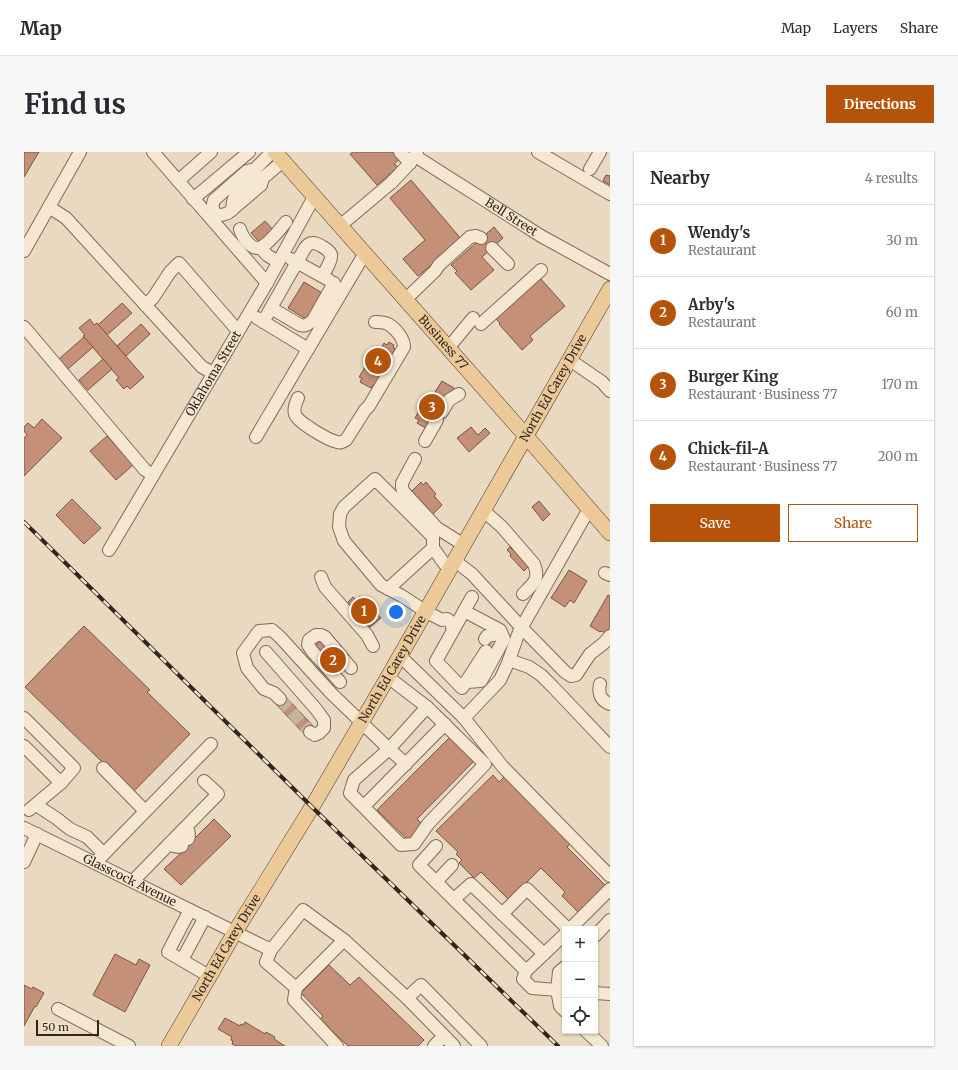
<!DOCTYPE html>
<meta charset="utf-8">
<style>
:root{--surface:#fff;--page:#f7f7f7;--text:#2b2b33;--muted:#7c7c81;--line:#e1e1e2;--accent:#b45309}
body{margin:0;font-family:Merriweather,serif;background:var(--page);color:var(--text)}
.controls{position:absolute;right:12px;bottom:12px;display:grid;overflow:hidden;border-radius:0px;box-shadow:0 1px 3px #0004}
.controls button{width:36px;height:36px;display:grid;place-items:center;padding:0;border:0;border-bottom:1px solid var(--line);background:var(--surface);color:var(--text);font:20px sans-serif}
.scale{position:absolute;left:12px;bottom:10px;width:63px;box-sizing:border-box;padding-left:4px;border:2px solid #32251d;border-top:0;font-size:11px;line-height:14px;white-space:nowrap;color:#32251d;-webkit-text-stroke:3px #f2e4cf;paint-order:stroke}
.you{position:absolute;left:372px;top:460px;width:14px;height:14px;margin:-10px;border:3px solid #fff;border-radius:50%;background:#1a73e8;box-shadow:0 0 0 6px #1a73e833}
.badge{display:grid;place-items:center;width:26px;height:26px;border-radius:50%;background:var(--accent);color:#fff;font-size:13px;font-weight:700}
.pin{position:absolute;translate:-50% -50%;border:2px solid #fff;box-shadow:0 1px 4px #0006}
.list{margin:0;padding:0;list-style:none}
h2{display:flex;justify-content:space-between;align-items:center;height:52px;margin:0;padding:0 16px;font-size:17px}
h2 small{font-size:13px;font-weight:400;color:var(--muted)}
.list li{display:grid;grid-template-columns:26px 1fr auto;gap:12px;align-items:center;box-sizing:border-box;height:72px;padding:0 16px;border-top:1px solid var(--line)}
.list b{display:block;font-size:15px;white-space:nowrap}
.list p{margin:0;font-size:13px;white-space:nowrap;color:var(--muted)}
.list em{font-size:13px;font-style:normal;color:var(--muted)}
.actions{display:flex;gap:8px;padding:12px 16px}
.actions a{flex:1;padding:9px 0;border:1px solid var(--accent);border-radius:0px;text-align:center;font-size:14px;color:var(--accent)}
.actions .main{background:var(--accent);color:#fff}
.icon{flex:none;width:22px;height:22px;fill:none;stroke:currentColor;stroke-width:2;stroke-linecap:round;stroke-linejoin:round}
.map{position:relative;flex:none;width:586px;height:894px;overflow:hidden;border-radius:0px}
header{display:flex;align-items:center;gap:24px;box-sizing:border-box;height:56px;padding:0 20px;background:var(--surface);border-bottom:1px solid var(--line)}
header strong{font-size:19px}
nav{display:flex;gap:22px;margin-inline-start:auto;font-size:14px}
.intro{display:flex;align-items:center;justify-content:space-between;box-sizing:border-box;height:96px;padding:0 24px}
h1{margin:0;font-size:28px}
.button{padding:10px 18px;border-radius:0px;background:var(--accent);color:#fff;font-size:14px;font-weight:700}
main{display:flex;gap:24px;padding:0 24px}
aside{flex:1;background:var(--surface);border-radius:0px;box-shadow:0 1px 3px #0004}
.map>svg:first-child{display:block}
.building{fill:#c59078;stroke:#7e5341}
.lines{fill:none;stroke-linecap:round;stroke-linejoin:round}
.minor-tunnel{stroke:#c4b59f;stroke-width:12;stroke-dasharray:12 6;stroke-linecap:butt}
.minor-casing{stroke:#816a59;stroke-width:14}
.major-casing{stroke:#4f3a2e;stroke-width:16}
.minor{stroke:#f5e7d2;stroke-width:12}
.major{stroke:#ebc999;stroke-width:15}
.rail-casing{stroke:#32251d;stroke-width:4}
.rail{stroke:#f2e4cf;stroke-width:2.5;stroke-dasharray:8;stroke-linecap:butt}
.labels{text-anchor:middle;stroke-width:3.5;stroke-linejoin:round;paint-order:stroke}
.street-label{font-size:12px;fill:#32251d;stroke:#f2e4cf}
</style>
<header>
<strong>Map</strong>
<nav><a>Map</a><a>Layers</a><a>Share</a></nav>
</header>
<div class="intro"><h1>Find us</h1><a class="button">Directions</a></div>
<main>
<div class="map">
<svg width="586" height="894" viewBox="0 0 586 894">
<rect width="100%" height="100%" fill="#e9d9c0"/>
<g class="building">
<polygon points="0,0 15,0 0,25"/>
<polygon points="329,0 370,0 376,7 370,12 374,15 353,33 326,2"/>
<polygon points="582,23 585,24 586,23 586,33 579,29"/>
<polygon points="387,28 438,88 394,124 379,107 401,88 366,46"/>
<polygon points="241,69 252,81 238,93 227,81"/>
<polygon points="470,75 479,86 458,105 470,118 447,138 431,121 433,119 427,113"/>
<polygon points="516,126 541,154 506,184 509,188 498,198 475,172 476,171 471,166"/>
<polygon points="280,130 303,144 287,170 264,156"/>
<polygon points="98,151 108,161 83,183 74,173"/>
<polygon points="66,167 70,173 73,171 120,225 106,237 103,234 100,237 92,228 95,226 59,184 61,183 55,176"/>
<polygon points="117,172 126,182 102,204 93,194"/>
<polygon points="60,185 69,195 44,217 35,207"/>
<polygon points="365,190 370,193 369,196 371,197 361,215 363,216 352,235 349,233 347,236 336,230 338,226 335,225 349,202 352,204 360,191 363,193"/>
<polygon points="79,207 88,217 64,238 55,228"/>
<polygon points="418,229 430,236 417,259 422,262 417,270 405,278 393,271 395,268 391,266 401,249 404,251"/>
<polygon points="18,267 38,286 0,324 0,286 3,283 0,279 0,275 4,271 10,276"/>
<polygon points="447,275 454,283 461,276 466,281 445,300 433,286"/>
<polygon points="83,284 109,313 92,328 66,299"/>
<polygon points="397,330 399,333 402,330 412,342 410,344 418,353 408,363 387,340"/>
<polygon points="48,347 77,376 60,392 32,363"/>
<polygon points="515,349 526,362 519,369 508,355"/>
<polygon points="486,395 492,401 495,397 506,413 500,419 486,404 487,402 483,398"/>
<polygon points="545,418 563,429 550,451 546,448 541,455 527,446"/>
<polygon points="584,443 586,444 586,474 582,481 577,479 576,480 566,474"/>
<polygon points="336,444 342,451 341,452 345,456 346,454 357,466 346,475 341,468 338,470 322,452 329,445 332,448"/>
<polygon points="60,474 126,538 123,540 166,582 109,640 1,535"/>
<polygon points="299,487 321,516 315,521 289,495"/>
<polygon points="260,543 291,576 282,584 251,551"/>
<polygon points="427,584 451,608 393,667 400,674 385,689 353,658"/>
<polygon points="469,623 475,630 481,624 547,691 543,695 584,736 557,763 538,744 541,740 517,716 485,748 457,720 450,726 435,711 438,708 432,702 434,700 412,679"/>
<polygon points="190,667 207,684 157,733 140,717 161,697 153,689 160,683 167,690"/>
<polygon points="91,802 112,813 115,807 126,813 101,860 69,843"/>
<polygon points="305,813 326,833 335,825 400,888 394,894 324,894 296,867 299,864 277,841"/>
<polygon points="0,833 8,837 9,835 20,841 12,855 11,854 0,874"/>
<polygon points="201,866 216,874 217,872 219,873 221,870 241,882 242,880 251,885 250,887 261,894 212,894 208,892 209,889 207,888 208,885 194,877"/>
</g>
<g class="lines">
<g class="minor-tunnel">
<polyline points="462,499 466,490"/>
<polyline points="256,547 286,580"/>
</g>
<g class="minor-casing">
<g id="minor">
<polyline points="129,0 243,131"/>
<path d="M248,0L231,17L223,19L190,48C186,60 193,66 204,61L237,33L239,26L259,9"/>
<polyline points="376,0 386,11"/>
<polyline points="514,0 586,42"/>
<path id="s1" d="M391,4L517,84L586,122"/>
<polyline points="566,17 576,0"/>
<polyline points="154,29 187,0"/>
<polyline points="169,47 225,0"/>
<polyline points="25,55 42,66 178,215 189,221"/>
<polyline points="208,58 209,50 212,41 230,25 239,26"/>
<polyline points="317,73 367,31 386,11 393,0"/>
<path d="M216,77C217,82 220,86 223,90C227,94 232,98 237,95C245,92 256,77 262,70"/>
<polyline points="237,96 243,103 254,110"/>
<polyline points="468,96 484,112"/>
<polyline points="0,99 56,0"/>
<polyline points="267,107 305,128"/>
<polyline points="382,147 411,119 415,113 446,85 452,84 457,86"/>
<polyline points="121,153 129,146 146,120 155,111 214,179"/>
<path d="M247,156L276,173C281,175 285,172 289,168L310,131"/>
<polyline points="233,166 284,197"/>
<path d="M239,170L281,96C283,93 285,91 289,91C294,91 307,99 307,103C308,108 301,120 298,124"/>
<polyline points="457,172 517,118"/>
<polyline points="0,175 121,318 129,323"/>
<polyline points="425,195 449,166"/>
<polyline points="546,208 578,230 586,239"/>
<path d="M274,246C272,251 269,256 271,262C273,270 304,288 313,290C316,291 318,290 322,288L341,258L345,254L380,195C380,186 371,176 364,172C360,170 355,170 351,170"/>
<polyline points="418,260 425,248 435,242"/>
<polyline points="232,285 341,101"/>
<polyline points="401,289 413,268"/>
<polyline points="391,307 378,331 378,335 379,339 413,376 440,393"/>
<path d="M460,359L478,375L510,412C516,427 510,431 499,442"/>
<path id="s2" d="M85,398L243,131L290,45"/>
<polyline points="431,409 448,422 498,476 541,520 547,524 552,523 566,502 580,491 586,484"/>
<polyline points="425,418 409,396 409,385 351,327 320,355 316,362 315,375 320,389 357,433 378,444 401,459 418,468 423,467 427,470 428,475"/>
<polyline points="581,421 586,423"/>
<polyline points="297,425 301,435 343,483 349,494"/>
<polyline points="364,437 409,396"/>
<polyline points="448,445 412,509 438,536 462,499"/>
<polyline points="440,459 476,478 480,487 457,529 443,530"/>
<polyline points="461,487 463,484 470,483"/>
<polyline points="242,500 292,557 300,568 300,576 295,581 291,583 286,580"/>
<polyline points="376,504 440,566 479,615 586,724"/>
<polyline points="485,508 505,515 517,523 529,535 586,595"/>
<polyline points="316,530 288,499 284,493 285,488 292,483 297,483 301,485 327,516"/>
<path d="M576,532C574,542 576,548 586,552"/>
<polyline points="256,547 250,541 240,537 223,516 219,501 235,479 248,478 256,485 307,541 365,597 330,628 326,641 377,693 390,692 404,672 461,612 403,555 364,525"/>
<polyline points="0,566 50,616 37,631"/>
<polyline points="440,566 476,528 484,511 495,480 565,357"/>
<polyline points="0,594 37,631 5,658"/>
<polyline points="382,612 365,597 403,555"/>
<polyline points="79,616 121,659"/>
<polyline points="12,653 32,666 46,677 63,685 80,702"/>
<polyline points="340,654 421,572"/>
<path d="M162,675C165,679 166,682 164,687"/>
<path id="s3" d="M0,676L247,798L279,758L320,788L272,836L242,810L247,798"/>
<path d="M145,692C149,694 153,696 158,694"/>
<polyline points="412,694 395,713 502,819"/>
<polyline points="0,710 13,682"/>
<polyline points="71,711 187,592"/>
<polyline points="109,729 194,642 180,629"/>
<polyline points="412,730 428,713"/>
<polyline points="430,747 447,732 520,802"/>
<polyline points="166,758 144,800 185,824"/>
<polyline points="478,762 503,737 544,777"/>
<polyline points="546,777 586,737"/>
<polyline points="541,782 502,819 499,827 508,836 533,838 536,854 541,859"/>
<polyline points="571,784 586,768"/>
<polyline points="320,788 383,846 397,833 457,894"/>
<polyline points="158,808 181,765"/>
<polyline points="272,836 270,848 313,894"/>
<polyline points="540,839 533,838 535,820 541,815"/>
<polyline points="571,841 586,842"/>
<polyline points="383,846 430,894"/>
<polyline points="34,857 105,894"/>
<polyline points="562,879 578,894"/>
<polyline points="410,894 420,884"/>
</g>
</g>
<g class="major-casing">
<g id="major">
<path id="s4" d="M251,0L502,284L586,381"/>
<path id="s5" d="M145,894L211,780L288,655L364,525L586,137"/>
</g>
</g>
<use href="#minor" class="minor"/>
<use href="#major" class="major"/>
<g class="rail-casing">
<polyline id="rail" points="0,370 288,655 534,894"/>
</g>
<use href="#rail" class="rail"/>
</g>
<g class="labels">
<g class="street-label">
<text dy="4" stroke="none"><textPath href="#s1" startOffset="114">Bell Street</textPath></text>
<text dy="4" stroke="none"><textPath href="#s4" startOffset="254">Business 77</textPath></text>
<text dy="4" stroke="none"><textPath href="#s2" startOffset="205">Oklahoma Street</textPath></text>
<text dy="4" stroke="none"><textPath href="#s5" startOffset="762">North Ed Carey Drive</textPath></text>
<text dy="4" stroke="none"><textPath href="#s5" startOffset="438">North Ed Carey Drive</textPath></text>
<text dy="4" stroke="none"><textPath href="#s3" startOffset="118">Glasscock Avenue</textPath></text>
<text dy="4" stroke="none"><textPath href="#s5" startOffset="114">North Ed Carey Drive</textPath></text>
</g>
</g>
</svg>
<div class="controls">
<button>+</button>
<button>−</button>
<button><svg class="icon" aria-label="locate" viewBox="0 0 24 24"><circle cx="12" cy="12" r="6"/><path d="M12 2v4M12 18v4M2 12h4M18 12h4"/></svg></button>
</div>
<div class="scale">50 m</div>
<div class="you"></div>
<div class="pin badge" style="left:340px;top:459px">1</div>
<div class="pin badge" style="left:309px;top:508px">2</div>
<div class="pin badge" style="left:408px;top:255px">3</div>
<div class="pin badge" style="left:354px;top:209px">4</div>
</div>
<aside>
<h2>Nearby<small>4 results</small></h2>
<ul class="list">
<li><span class="badge">1</span><div><b>Wendy's</b><p>Restaurant</p></div><em>30 m</em></li>
<li><span class="badge">2</span><div><b>Arby's</b><p>Restaurant</p></div><em>60 m</em></li>
<li><span class="badge">3</span><div><b>Burger King</b><p>Restaurant · Business 77</p></div><em>170 m</em></li>
<li><span class="badge">4</span><div><b>Chick-fil-A</b><p>Restaurant · Business 77</p></div><em>200 m</em></li>
</ul>
<div class="actions"><a class="main">Save</a><a>Share</a></div>
</aside>
</main>
